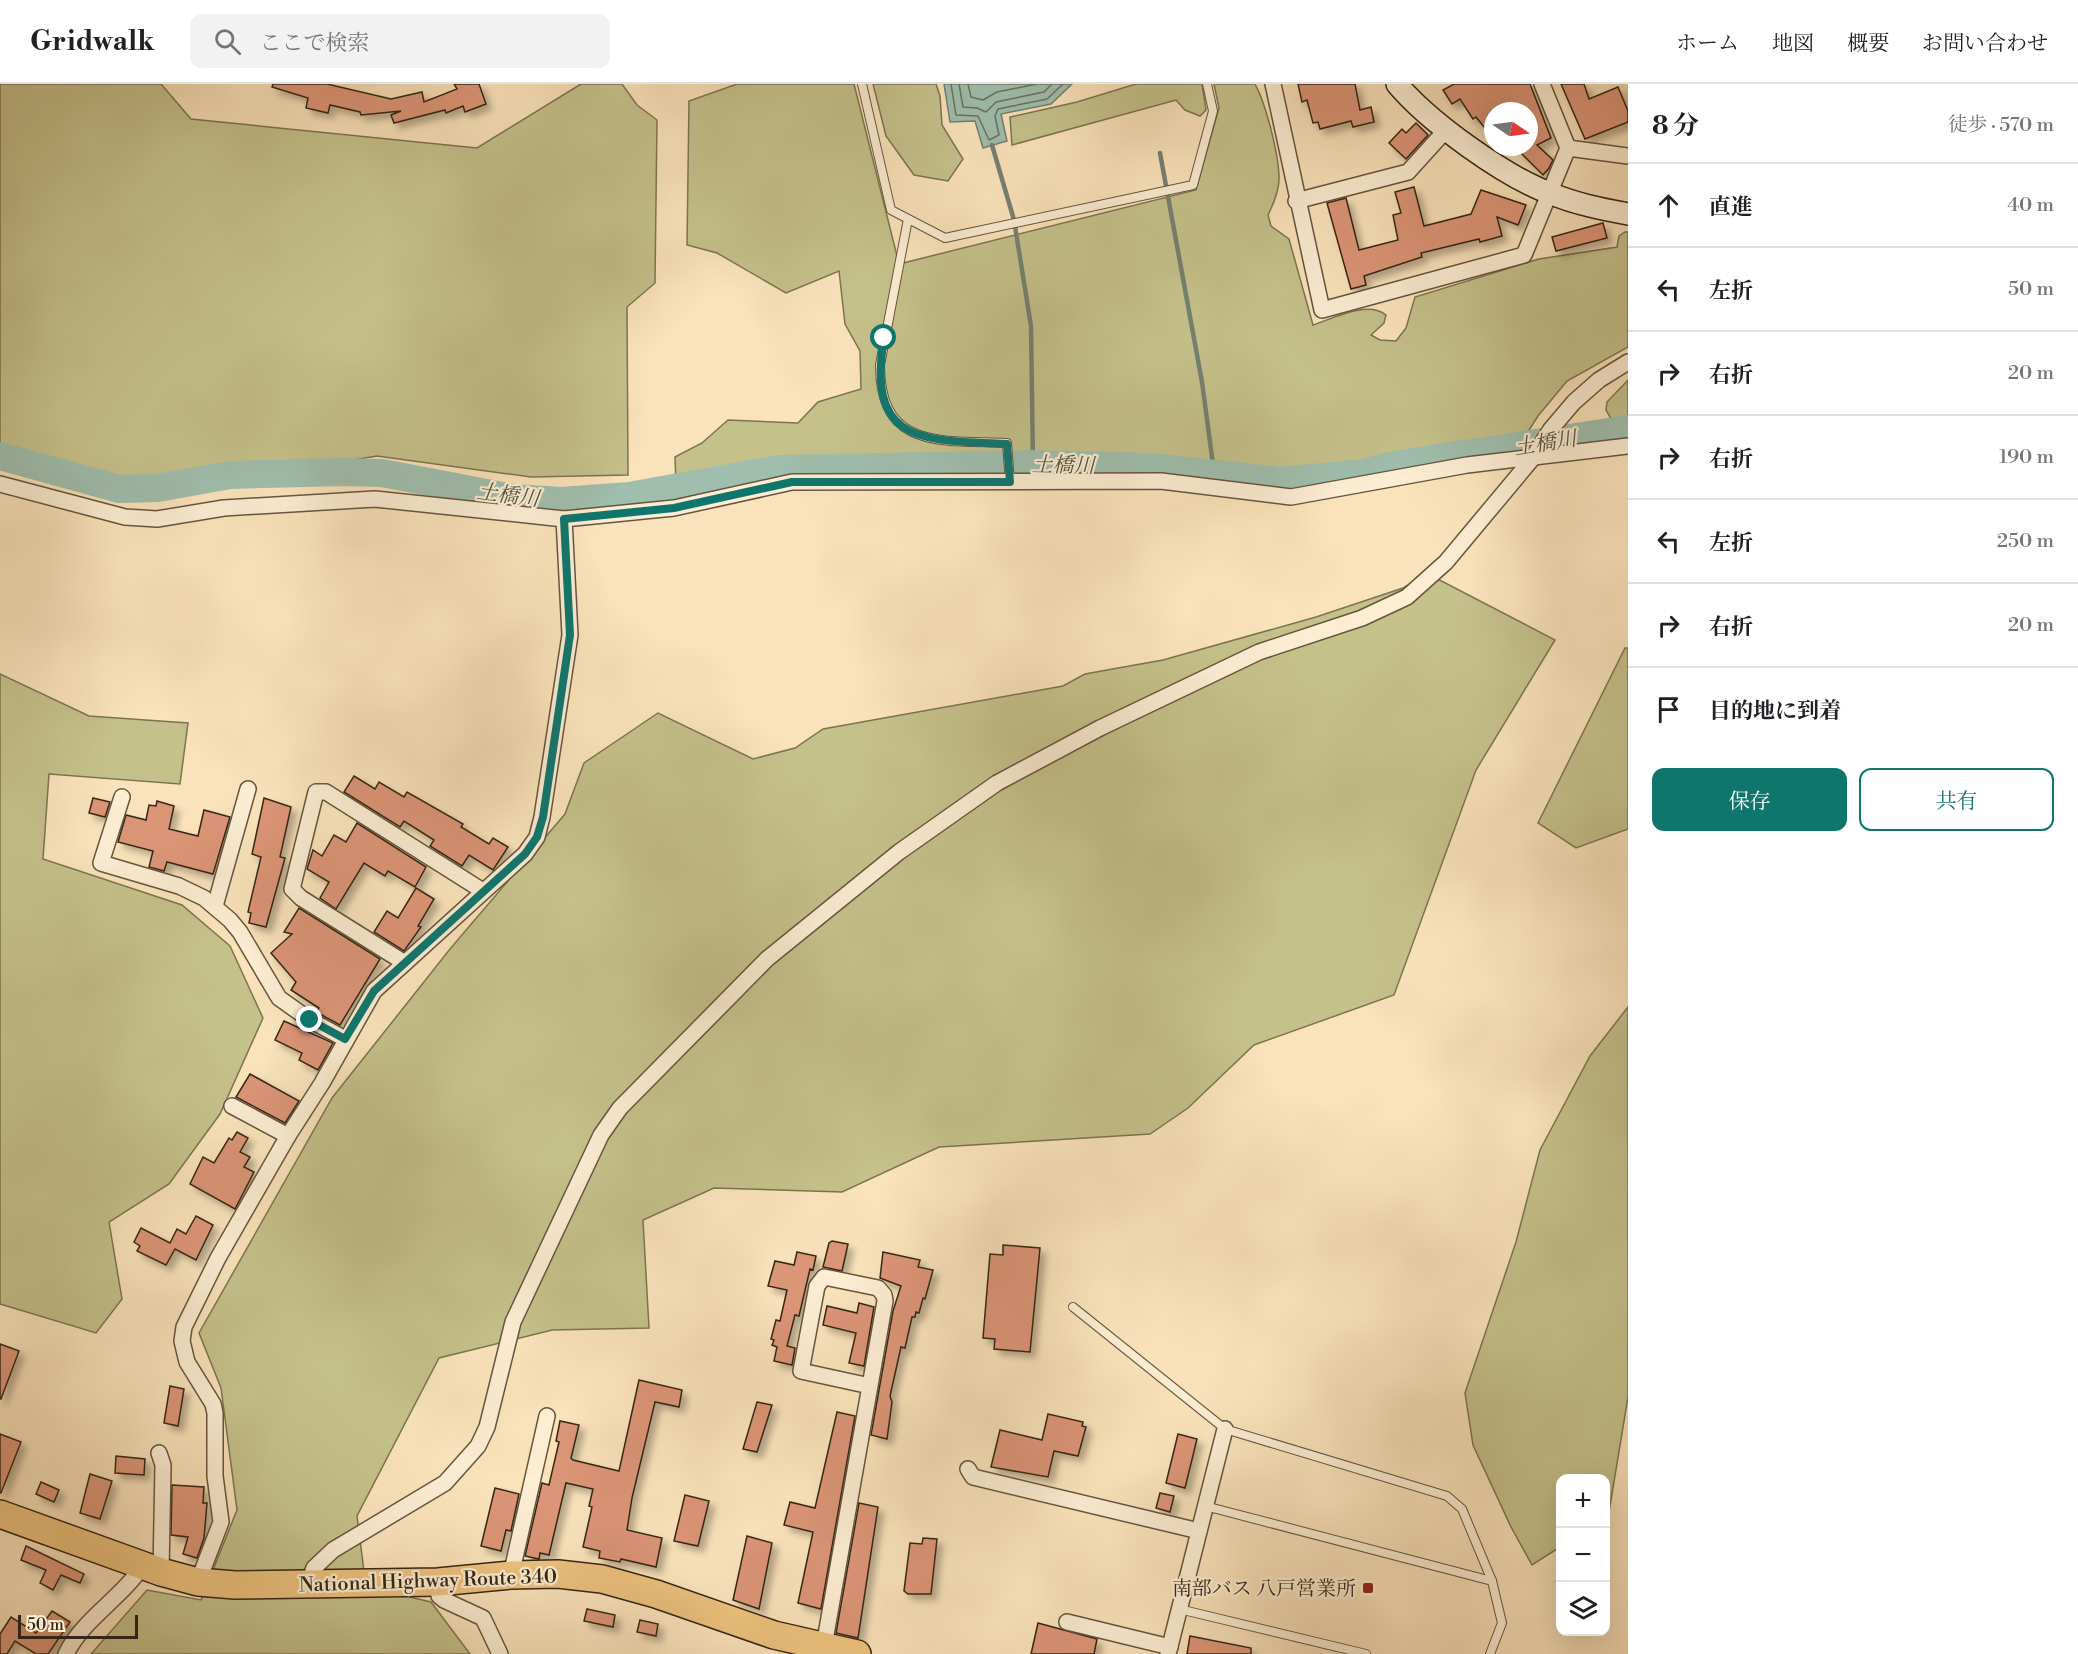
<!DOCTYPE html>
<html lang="ja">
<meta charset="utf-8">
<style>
:root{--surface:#fff;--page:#f2f2f2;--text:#202124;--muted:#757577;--line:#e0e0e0;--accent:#0f766e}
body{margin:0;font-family:"Libre Bodoni","Noto Serif JP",serif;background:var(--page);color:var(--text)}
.controls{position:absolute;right:18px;bottom:18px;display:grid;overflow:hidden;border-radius:12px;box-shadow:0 6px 24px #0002}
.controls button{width:54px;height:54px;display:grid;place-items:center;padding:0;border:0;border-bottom:2px solid var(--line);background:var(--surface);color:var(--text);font:30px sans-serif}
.compass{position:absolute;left:1484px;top:18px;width:54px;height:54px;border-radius:50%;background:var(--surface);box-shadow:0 6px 24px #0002;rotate:103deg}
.scale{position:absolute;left:18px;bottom:15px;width:120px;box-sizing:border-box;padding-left:6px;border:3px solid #352615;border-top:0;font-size:16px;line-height:21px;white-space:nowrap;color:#352615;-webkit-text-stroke:4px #fcedd3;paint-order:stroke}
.stop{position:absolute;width:18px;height:18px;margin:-14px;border:4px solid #0f766e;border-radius:50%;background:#fff}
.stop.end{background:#0f766e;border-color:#fff;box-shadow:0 2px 6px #0008}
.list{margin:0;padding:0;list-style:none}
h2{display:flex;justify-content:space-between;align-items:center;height:78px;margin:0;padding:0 24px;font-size:26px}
h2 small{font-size:20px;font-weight:400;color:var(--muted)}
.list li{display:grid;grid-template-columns:39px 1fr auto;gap:18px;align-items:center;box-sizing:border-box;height:84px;padding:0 24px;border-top:2px solid var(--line)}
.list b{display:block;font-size:22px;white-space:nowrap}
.list em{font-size:20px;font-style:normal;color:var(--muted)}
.actions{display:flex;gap:12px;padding:18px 24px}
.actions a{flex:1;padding:14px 0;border:2px solid var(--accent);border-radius:12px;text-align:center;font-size:21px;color:var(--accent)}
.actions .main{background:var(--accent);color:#fff}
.icon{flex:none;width:33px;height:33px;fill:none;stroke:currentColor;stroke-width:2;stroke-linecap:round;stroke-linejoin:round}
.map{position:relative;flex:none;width:1628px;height:1570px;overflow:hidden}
header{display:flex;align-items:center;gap:36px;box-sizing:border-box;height:84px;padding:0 30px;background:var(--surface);border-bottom:2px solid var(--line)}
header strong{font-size:28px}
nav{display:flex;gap:33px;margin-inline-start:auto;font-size:21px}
.search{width:420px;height:54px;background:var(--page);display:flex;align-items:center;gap:15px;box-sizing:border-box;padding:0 21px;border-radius:12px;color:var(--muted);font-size:22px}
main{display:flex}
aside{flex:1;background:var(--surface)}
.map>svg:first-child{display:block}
.green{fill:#c5c18b;stroke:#7d7450;stroke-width:1.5}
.water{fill:#9fbead;stroke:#758170;stroke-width:1.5}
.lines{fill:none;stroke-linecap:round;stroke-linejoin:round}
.shore{stroke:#6a7261;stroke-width:1.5}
.stream{stroke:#758170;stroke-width:4.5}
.river{stroke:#9fbead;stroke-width:28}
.building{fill:#db9577;stroke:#352615;stroke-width:1.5;filter:url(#shadow)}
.lane-casing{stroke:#66553e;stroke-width:10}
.street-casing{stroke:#66553e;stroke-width:18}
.secondary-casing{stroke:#352615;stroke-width:24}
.highway-casing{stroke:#352615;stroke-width:30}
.lane{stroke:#fcedd3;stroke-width:8}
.street{stroke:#fcedd3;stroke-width:15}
.secondary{stroke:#fcedd3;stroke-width:21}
.highway{stroke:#edc27e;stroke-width:27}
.route{stroke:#0f766e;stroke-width:8}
.poi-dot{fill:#8f2418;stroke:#fcedd3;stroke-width:2}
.labels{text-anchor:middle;stroke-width:4.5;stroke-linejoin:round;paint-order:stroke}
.street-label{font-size:20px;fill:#352615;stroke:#fcedd3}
.poi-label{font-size:20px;fill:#352615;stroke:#fcedd3;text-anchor:end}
.water-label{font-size:21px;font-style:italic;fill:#555443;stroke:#fcedd3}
</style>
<header>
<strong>Gridwalk</strong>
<div class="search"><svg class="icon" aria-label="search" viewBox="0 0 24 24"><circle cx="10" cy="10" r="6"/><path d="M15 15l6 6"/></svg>ここで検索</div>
<nav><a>ホーム</a><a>地図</a><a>概要</a><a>お問い合わせ</a></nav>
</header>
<main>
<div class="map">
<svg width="1628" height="1570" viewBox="0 0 1628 1570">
<defs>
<filter id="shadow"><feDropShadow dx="5.5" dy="5.5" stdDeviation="3" flood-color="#0004"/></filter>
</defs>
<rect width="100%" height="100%" fill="#fae3bb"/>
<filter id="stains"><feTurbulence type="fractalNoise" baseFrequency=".00333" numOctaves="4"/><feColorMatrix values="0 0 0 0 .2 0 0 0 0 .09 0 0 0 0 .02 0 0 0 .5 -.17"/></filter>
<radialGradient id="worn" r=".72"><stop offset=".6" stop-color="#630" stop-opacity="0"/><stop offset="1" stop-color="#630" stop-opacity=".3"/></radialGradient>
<g class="green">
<polygon points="0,0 161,0 191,35 477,64 581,0 622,0 637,21 657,36 655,199 627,223 628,391 531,393 377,372 182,404 83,402 0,375"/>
<path d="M737,0H854L899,180L1196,106L1219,24L1214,0H1255C1266,20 1278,68 1279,91C1280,105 1274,119 1268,131L1271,142L1289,155L1313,241C1334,234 1368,216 1386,231L1384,239L1371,251L1380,256L1396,257L1406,244L1415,213L1539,175L1617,163L1619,152L1625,148H1628V263L1567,297L1538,332L1524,354L1347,384L1281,391L1223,382L1046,372L676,401L675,373L702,359L728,336L798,339L818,318L861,305L860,267L845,240L839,187L786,209L717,169L687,161L689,17Z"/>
<polygon points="873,0 936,0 940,12 942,41 963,75 948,97 914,91 886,52"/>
<polygon points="1136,0 1202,0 1206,26 1200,32 1185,26 1176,16 1012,61 1010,33 1077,18"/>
<polygon points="1628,296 1628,339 1614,340 1606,326 1607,318"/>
<polygon points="1428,490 1555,556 1476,686 1394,911 1254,961 1188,1024 1150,1050 939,1063 842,1108 714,1104 643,1136 649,1244 552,1246 439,1274 357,1432 366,1503 431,1518 470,1570 91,1570 147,1506 201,1516 237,1426 221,1304 199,1249 332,1014 450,865 565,730 584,679 658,629 753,675 795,664 823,645 1063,602 1085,590 1163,576 1316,533 1403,504"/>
<polygon points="1625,564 1628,564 1628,745 1576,764 1538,739"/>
<polygon points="0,590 89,632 188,639 180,700 49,690 43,775 182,821 230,862 263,934 220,1030 169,1100 109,1138 122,1215 96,1249 0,1220"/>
<polygon points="1628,923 1628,1313 1606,1446 1606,1394 1560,1394 1560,1463 1532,1481 1511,1443 1473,1361 1465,1309 1516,1158 1540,1066 1590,972"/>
</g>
<polygon class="water" points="944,0 1072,0 1051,20 1001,30 1007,57 983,64 975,37 950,38"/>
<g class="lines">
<g class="shore">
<polyline points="951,0 956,31 978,32 989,56 999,51 995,32 998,25 1047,15 1063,0"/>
<polyline points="959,0 963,23 977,24 986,28 996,18 1044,8 1052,0"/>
<polyline points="968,0 971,13 983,16 997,8 1037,0"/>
</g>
<g class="stream">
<polyline points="992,61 1014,136 1031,242 1033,380"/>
<polyline points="1160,69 1202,298 1214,388"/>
</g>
<polyline class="river" points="0,372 119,405 158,404 230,391 343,388 382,389 513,414 562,417 629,412 779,385 1033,380 1152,383 1281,397 1365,389 1393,381 1628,345"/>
</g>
<g class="building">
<polygon points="273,0 327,0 391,15 422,8 424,18 457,5 454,0 479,0 486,20 465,28 463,22 446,29 445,26 394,39 391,31 401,27 361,31 360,28 330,21 328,29 306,24 308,14 272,3"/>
<polygon points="1298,0 1355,0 1360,26 1371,23 1374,38 1353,43 1351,37 1320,45 1318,38 1313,39 1307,16 1302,18"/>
<polygon points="1454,0 1530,0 1551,54 1537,61 1553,76 1549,84 1543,91 1515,63 1529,63 1529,27 1493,27 1493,54 1476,33 1473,35 1460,15 1452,20 1443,6"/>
<polygon points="1561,0 1584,0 1589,15 1618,3 1628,27 1628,38 1585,55"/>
<polygon points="1416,39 1428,51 1406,75 1389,59 1402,45 1406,49"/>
<polygon points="1414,103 1424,142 1471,130 1481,106 1526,121 1518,141 1497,133 1502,152 1480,158 1479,155 1421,169 1422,173 1364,192 1366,201 1351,205 1327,119 1346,114 1359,166 1398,156 1393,131 1401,129 1395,108"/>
<polygon points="1603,139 1607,154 1556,167 1552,153"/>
<polygon points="354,692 375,705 379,698 404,713 407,708 463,740 461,743 489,760 493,754 508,763 493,786 469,771 462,782 430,762 434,756 404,737 400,743 344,708"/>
<polygon points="93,714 110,718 105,733 89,729"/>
<polygon points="264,714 291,723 280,773 285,774 266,843 249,839 251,829 248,828 261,773 252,770"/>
<polygon points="157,717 174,722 169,745 198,752 204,726 230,733 213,790 167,778 164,787 149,783 153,767 118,758 126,731 146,736 149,721 156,722"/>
<polygon points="357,739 426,783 415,803 388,787 385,792 364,779 336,825 320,814 329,798 307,785 313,766 322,772 334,751 346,758"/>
<polygon points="416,804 434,815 418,842 421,843 404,867 374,848 387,827 398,834"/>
<polygon points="299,824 380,875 340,941 316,928 319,924 291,906 296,898 271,869 292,850 284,848"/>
<polygon points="284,937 333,959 318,986 299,976 302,969 275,956"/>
<polygon points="250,990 299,1017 285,1039 236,1013"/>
<polygon points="237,1048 248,1054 240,1068 250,1073 244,1083 254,1088 235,1125 190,1100 203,1073 214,1079 229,1054 232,1056"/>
<polygon points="196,1132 213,1141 196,1176 175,1165 166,1181 137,1167 140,1162 134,1158 141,1144 170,1159 177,1145 186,1150"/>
<polygon points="832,1157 848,1160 842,1187 823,1183 829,1159"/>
<polygon points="1003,1161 1040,1164 1030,1268 994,1265 995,1255 983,1254 990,1170 1003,1171"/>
<polygon points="797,1168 816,1172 813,1186 810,1185 799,1232 795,1231 787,1262 795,1264 792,1281 774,1277 777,1263 772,1261 774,1256 771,1255 776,1236 780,1237 787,1206 768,1202 775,1177 794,1181"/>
<polygon points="883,1168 920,1176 918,1183 933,1186 925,1215 923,1214 919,1229 916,1228 915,1233 912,1233 905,1264 901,1263 890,1312 892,1318 887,1355 871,1351 893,1227 901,1202 880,1194"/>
<polygon points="859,1219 874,1223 864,1282 849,1279 856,1249 823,1241 827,1222 857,1229"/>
<polygon points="0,1260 19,1267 1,1315 0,1315"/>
<polygon points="639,1296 682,1306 679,1323 655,1318 632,1414 627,1446 662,1454 656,1483 621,1475 620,1478 599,1474 600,1467 583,1463 592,1423 589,1422 593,1405 566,1399 549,1471 540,1469 539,1475 525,1472 542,1399 549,1401 559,1358 556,1357 560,1337 579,1341 571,1374 573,1376 619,1387"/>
<polygon points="170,1302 184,1305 178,1342 164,1339"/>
<polygon points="757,1318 772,1321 757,1368 743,1365"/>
<polygon points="837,1328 855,1332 821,1525 798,1519 813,1448 784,1441 790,1418 815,1424"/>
<polygon points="1048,1330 1083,1338 1082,1342 1086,1343 1078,1372 1054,1367 1048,1393 991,1383 1000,1346 1042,1356"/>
<polygon points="0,1350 21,1358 1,1409 0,1409"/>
<polygon points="1178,1350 1197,1355 1185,1404 1166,1399"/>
<polygon points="116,1372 145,1375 144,1391 115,1389"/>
<polygon points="90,1390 112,1397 100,1435 80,1429"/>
<polygon points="41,1398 59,1406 54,1418 36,1410"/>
<polygon points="172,1401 204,1403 203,1419 207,1419 204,1454 197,1474 183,1470 188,1453 171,1451"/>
<polygon points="495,1404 519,1410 511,1447 506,1446 501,1467 481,1462"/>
<polygon points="1160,1409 1174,1412 1170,1428 1156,1424"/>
<polygon points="685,1411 709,1417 698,1462 674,1457"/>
<polygon points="859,1419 878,1423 858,1554 836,1549"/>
<polygon points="747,1452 772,1459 759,1525 733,1516"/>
<polygon points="923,1454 937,1455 931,1510 908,1510 904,1507 910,1459 922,1460"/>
<polygon points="26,1462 84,1490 80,1499 61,1491 53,1506 40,1499 46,1486 21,1476"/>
<polygon points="587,1525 615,1531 613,1543 584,1537"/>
<polygon points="52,1527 70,1538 48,1570 36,1570 15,1557 7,1570 0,1570 0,1550 11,1533 36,1549"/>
<polygon points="640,1536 658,1540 656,1552 637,1548"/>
<polygon points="1038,1539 1097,1555 1094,1570 1031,1570"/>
<polygon points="1190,1552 1251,1564 1251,1570 1187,1570"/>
</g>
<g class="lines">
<g class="lane-casing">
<g id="lane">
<polyline points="862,0 891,126 945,154 1193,101 1213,27 1207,0"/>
<path d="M908,135L880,281C880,366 941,356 1007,359L1010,398"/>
<polyline points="1073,1223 1225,1345 1447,1412 1462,1425 1492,1497 1502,1539 1490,1570"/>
<polyline points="1205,1422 1492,1497"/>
<polyline points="1179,1525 1366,1570"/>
</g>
</g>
<g class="street-casing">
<g id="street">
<polyline points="1273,0 1322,226 1524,171 1568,64 1542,0"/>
<polyline points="1568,64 1628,72"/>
<polyline points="1296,117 1408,88 1446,46"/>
<polyline points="0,400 125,433 157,435 224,424 375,415 564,435 674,424 792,398 1161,397 1291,413 1467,381 1628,362"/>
<polyline points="122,713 101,779 179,802 204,814 230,836 240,848 279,914 310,936 345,955"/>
<polyline points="215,822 248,705"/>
<polyline points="405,879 301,814 292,805 316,708 326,708 483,807"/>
<polyline points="232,1022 288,1052"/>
<polyline points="159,1369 163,1381 161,1488"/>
<polyline points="968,1385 973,1393 1199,1447"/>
<polyline points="511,1491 547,1332"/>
<polyline points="198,1498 221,1438 215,1392 215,1329 213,1320 187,1278 182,1257 184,1243 218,1174 288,1052 322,999 374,907 525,770 537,753 542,733 570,551 564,435"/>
<polyline points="438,1498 439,1512 444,1516 483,1534 500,1570"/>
<polyline points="308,1501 314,1484 333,1466 445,1399 478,1362 487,1343 513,1238 601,1051 620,1024 767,875 899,768 997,699 1100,644 1259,568 1362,534 1407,513 1446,478 1532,375 1551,345 1574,318 1599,296 1628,278"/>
<polyline points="1067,1538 1170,1563"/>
<polyline points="824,1562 885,1217 884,1211 878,1204 824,1193 817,1202 801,1287 870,1302"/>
<path d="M66,1570C83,1535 122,1514 143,1481"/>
<polyline points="1168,1570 1225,1345"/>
</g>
</g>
<g class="secondary-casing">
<path id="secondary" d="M1397,0C1429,38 1505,93 1552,110C1576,120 1602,125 1628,130"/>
</g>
<g class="highway-casing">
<polyline id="highway" points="0,1430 161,1488 198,1498 235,1501 438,1498 511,1491 558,1490 602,1495 656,1510 774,1551 857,1570"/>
</g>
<use href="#lane" class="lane"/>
<use href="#street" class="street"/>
<use href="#secondary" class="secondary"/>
<use href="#highway" class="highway"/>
</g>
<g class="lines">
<path class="route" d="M310,936L345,955L374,907L525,770L537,753L543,733L570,551L564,435L674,424L792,398H1010L1007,360C923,356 866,361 884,254"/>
</g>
<rect class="poi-dot" x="1362" y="1498" width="12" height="12" rx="3"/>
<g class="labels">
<g class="street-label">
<text transform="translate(428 1496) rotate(-2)" y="7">National Highway Route 340</text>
</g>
<g class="poi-label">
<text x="1356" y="1511">南部バス 八戸営業所</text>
</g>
<g class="water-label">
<text transform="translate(1545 359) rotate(-9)" y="7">土橋川</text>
<text transform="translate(1063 381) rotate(1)" y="7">土橋川</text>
<text transform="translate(508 411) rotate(7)" y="7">土橋川</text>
</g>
</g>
<rect width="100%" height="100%" filter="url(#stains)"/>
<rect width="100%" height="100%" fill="url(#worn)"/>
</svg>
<div class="controls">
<button>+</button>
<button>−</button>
<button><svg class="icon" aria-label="layers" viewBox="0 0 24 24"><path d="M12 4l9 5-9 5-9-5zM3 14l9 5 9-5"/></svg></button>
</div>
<svg class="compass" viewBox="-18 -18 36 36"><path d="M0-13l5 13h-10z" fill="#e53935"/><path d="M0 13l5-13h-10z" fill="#757577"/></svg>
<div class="scale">50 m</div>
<div class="stop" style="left:884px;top:254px"></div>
<div class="stop end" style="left:310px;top:936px"></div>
</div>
<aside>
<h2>8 分<small>徒歩 · 570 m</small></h2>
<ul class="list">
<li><svg class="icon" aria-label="ahead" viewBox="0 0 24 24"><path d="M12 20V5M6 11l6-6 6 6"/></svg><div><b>直進</b></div><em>40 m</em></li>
<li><svg class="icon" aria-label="left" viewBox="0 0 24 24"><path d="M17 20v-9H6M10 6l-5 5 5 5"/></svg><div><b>左折</b></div><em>50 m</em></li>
<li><svg class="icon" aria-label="right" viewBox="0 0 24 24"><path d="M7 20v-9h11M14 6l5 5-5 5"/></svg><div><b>右折</b></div><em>20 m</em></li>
<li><svg class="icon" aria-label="right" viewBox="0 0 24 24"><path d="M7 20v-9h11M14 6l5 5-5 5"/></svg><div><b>右折</b></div><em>190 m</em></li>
<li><svg class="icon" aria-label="left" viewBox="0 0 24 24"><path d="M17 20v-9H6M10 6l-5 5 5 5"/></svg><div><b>左折</b></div><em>250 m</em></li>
<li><svg class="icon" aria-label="right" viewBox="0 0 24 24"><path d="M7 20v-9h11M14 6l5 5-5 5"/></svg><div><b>右折</b></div><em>20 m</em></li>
<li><svg class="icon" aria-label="arrive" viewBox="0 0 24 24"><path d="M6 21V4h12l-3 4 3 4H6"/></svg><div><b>目的地に到着</b></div></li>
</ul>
<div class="actions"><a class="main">保存</a><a>共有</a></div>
</aside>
</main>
